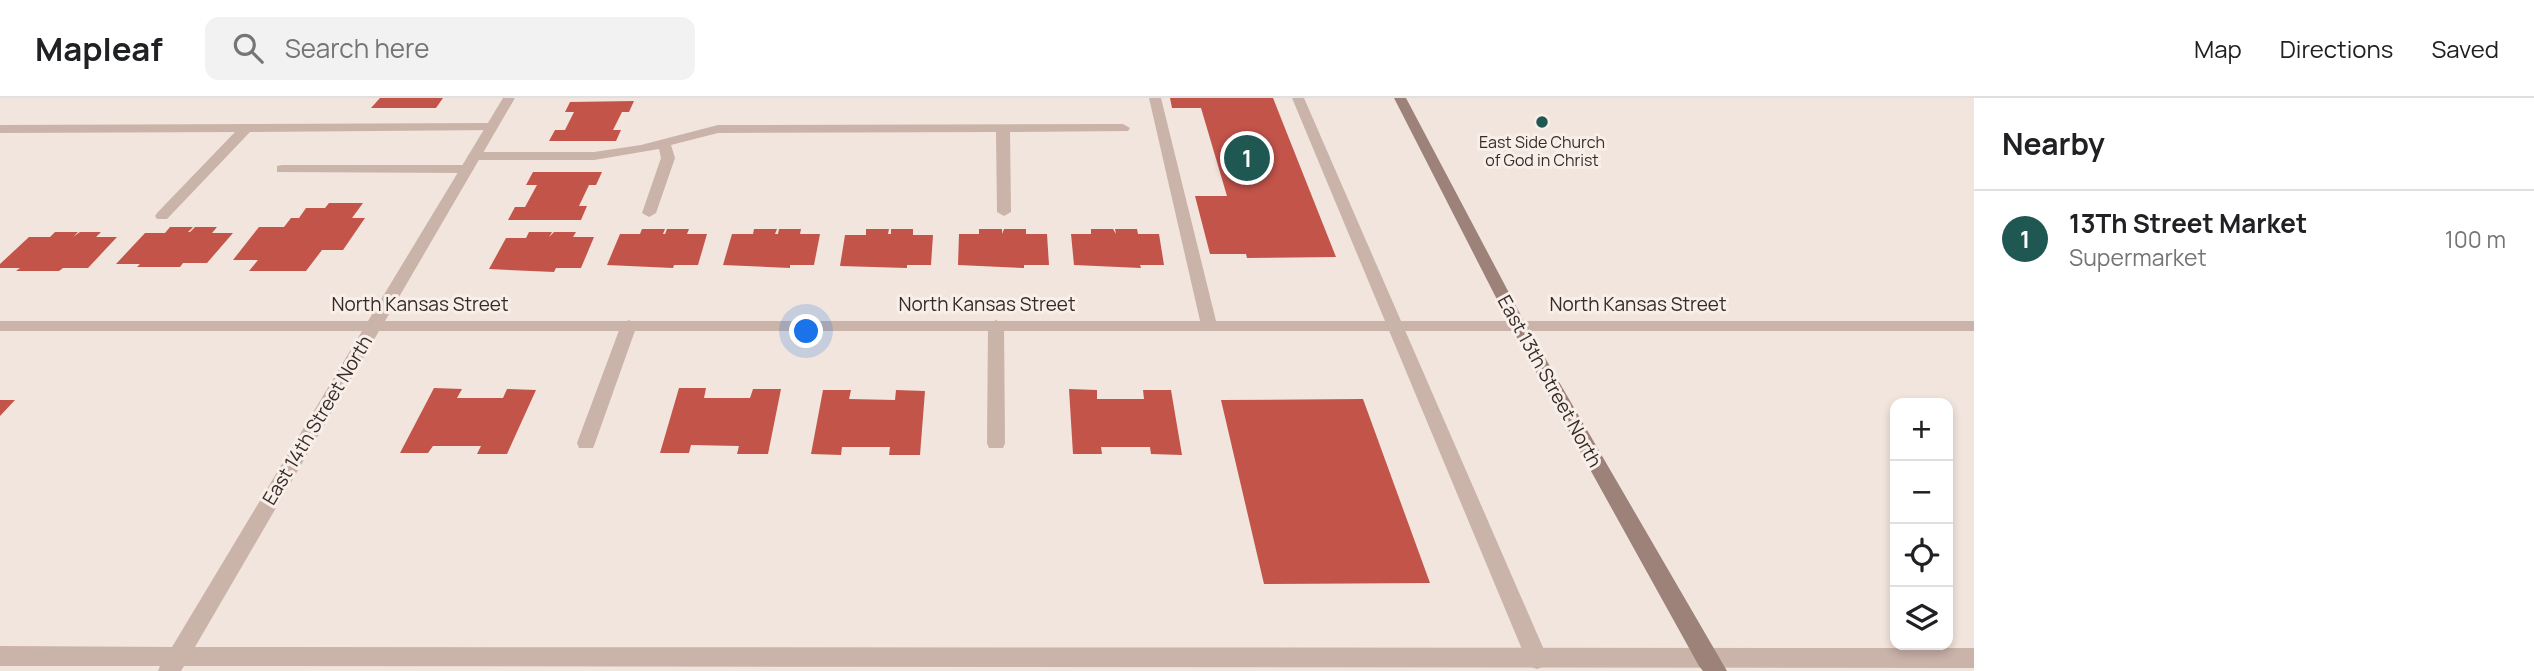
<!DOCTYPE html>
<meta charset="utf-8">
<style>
:root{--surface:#fff;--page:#f2f2f2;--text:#202124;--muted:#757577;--line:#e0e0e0;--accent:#1f5853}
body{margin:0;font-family:Manrope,sans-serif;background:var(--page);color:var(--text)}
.controls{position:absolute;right:21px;bottom:21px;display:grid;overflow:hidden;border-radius:14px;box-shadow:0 4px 10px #0003}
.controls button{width:63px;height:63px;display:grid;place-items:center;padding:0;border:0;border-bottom:2px solid var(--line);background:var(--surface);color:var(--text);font:35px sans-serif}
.you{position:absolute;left:807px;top:234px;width:24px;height:24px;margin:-18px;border:5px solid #fff;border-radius:50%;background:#1a73e8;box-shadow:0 0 0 10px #1a73e833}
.badge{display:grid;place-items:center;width:46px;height:46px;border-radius:50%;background:var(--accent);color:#fff;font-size:23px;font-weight:700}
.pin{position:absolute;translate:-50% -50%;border:4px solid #fff;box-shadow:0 2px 7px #0006}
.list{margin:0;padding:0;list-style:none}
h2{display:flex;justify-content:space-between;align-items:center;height:91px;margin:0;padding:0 28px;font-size:30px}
h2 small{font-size:23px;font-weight:400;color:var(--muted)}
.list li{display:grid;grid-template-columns:46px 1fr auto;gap:21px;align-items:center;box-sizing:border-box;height:98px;padding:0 28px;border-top:2px solid var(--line)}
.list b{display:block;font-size:26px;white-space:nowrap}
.list p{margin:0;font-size:23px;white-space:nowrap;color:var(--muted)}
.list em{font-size:23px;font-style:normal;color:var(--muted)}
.icon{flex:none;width:38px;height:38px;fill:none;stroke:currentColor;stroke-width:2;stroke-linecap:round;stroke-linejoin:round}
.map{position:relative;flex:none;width:1974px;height:573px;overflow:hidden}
header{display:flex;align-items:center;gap:42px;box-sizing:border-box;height:98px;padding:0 35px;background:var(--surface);border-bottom:2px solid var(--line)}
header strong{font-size:33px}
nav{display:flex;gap:38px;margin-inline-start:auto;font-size:24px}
.search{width:490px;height:63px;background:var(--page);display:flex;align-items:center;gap:18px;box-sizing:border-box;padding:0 24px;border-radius:14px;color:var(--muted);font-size:26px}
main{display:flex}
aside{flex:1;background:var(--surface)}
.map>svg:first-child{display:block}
.building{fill:#c3544a}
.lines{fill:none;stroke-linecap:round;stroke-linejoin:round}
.service{fill:#cab3a9;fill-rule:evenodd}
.minor{fill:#cab3a9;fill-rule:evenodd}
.secondary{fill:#9d827a;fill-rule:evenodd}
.poi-dot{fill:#1f5853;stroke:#f9efe9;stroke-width:2.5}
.labels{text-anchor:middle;stroke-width:6;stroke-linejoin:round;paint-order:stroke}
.far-poi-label{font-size:16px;fill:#372b29;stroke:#f9efe9}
.street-label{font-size:19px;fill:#372b29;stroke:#f9efe9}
</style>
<header>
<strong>Mapleaf</strong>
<div class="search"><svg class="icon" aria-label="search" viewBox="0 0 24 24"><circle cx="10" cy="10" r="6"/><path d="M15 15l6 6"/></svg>Search here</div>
<nav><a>Map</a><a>Directions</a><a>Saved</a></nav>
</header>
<main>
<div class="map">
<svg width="1974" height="573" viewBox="0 0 1974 573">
<rect width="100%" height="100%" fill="#f2e5dd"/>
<g class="building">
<polygon points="380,0 443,0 436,10 371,10"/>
<polygon points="1170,0 1273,0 1336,159 1247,160 1246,156 1210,156 1195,98 1227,98 1201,10 1172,10"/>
<polygon points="634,3 629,14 622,14 613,32 621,32 616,43 549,43 555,32 565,32 574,14 565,14 570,4"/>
<polygon points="533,74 602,74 596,87 589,87 579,108 587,108 581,122 508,122 515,109 525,109 537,87 526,87"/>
<polygon points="329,105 363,105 352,120 365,120 343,152 322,152 306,173 249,173 258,162 233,162 259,129 284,129 291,120 299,120 306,110 325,110"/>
<polygon points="170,129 193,129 188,134 190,134 195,129 217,129 212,135 233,135 207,165 183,165 180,169 137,169 140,166 116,166 145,135 165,135"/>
<polygon points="642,131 665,131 663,136 665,136 667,131 689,131 687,136 707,136 698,167 674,167 673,170 607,167 620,136 640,136"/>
<polygon points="754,131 777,131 775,136 778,136 779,131 801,131 800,136 820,136 814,167 790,167 790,170 723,167 732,136 753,136"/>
<polygon points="866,131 889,131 888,136 891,136 891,131 913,131 913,137 933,137 931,167 907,167 907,170 840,168 845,137 866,137"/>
<polygon points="979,131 1002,131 1002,136 1004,131 1026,131 1026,136 1047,136 1049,167 1024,167 1024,170 958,167 959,136 979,136"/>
<polygon points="1091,131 1113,131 1116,136 1115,131 1137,131 1138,136 1159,136 1164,167 1140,167 1141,170 1074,167 1071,136 1091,136"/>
<polygon points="55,134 78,134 73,139 80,134 101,134 96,139 117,139 88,170 63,170 59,173 16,173 20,170 0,170 0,166 29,139 50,139"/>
<polygon points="529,134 552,134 549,139 554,134 576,134 573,139 594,139 581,170 556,170 554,174 489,171 506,140 526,140"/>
<polygon points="434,290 462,291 457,300 503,300 507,291 536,292 507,356 477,356 481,348 433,348 428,355 400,355"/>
<polygon points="679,290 706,290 704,300 750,300 753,291 781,291 768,356 737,356 739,348 691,347 689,355 660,355"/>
<polygon points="1069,291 1097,292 1097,301 1144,301 1143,292 1171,292 1182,357 1151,356 1150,349 1101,349 1102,356 1073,356"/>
<polygon points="823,292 851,292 849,301 895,302 896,292 925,293 920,357 889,357 890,349 842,349 841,357 811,356"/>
<polygon points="1363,301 1430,485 1264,486 1221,302"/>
<polygon points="0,302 15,302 0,318"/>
</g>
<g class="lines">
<g class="service">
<polygon points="1149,0 1161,0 1217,227 1215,231 1209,232 1201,227"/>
<polygon points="1292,0 1304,0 1548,561 1545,568 1537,571 1529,568 1526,561"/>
<polygon points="491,25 496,26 496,32 250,34 167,121 157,121 155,118 157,115 235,34 0,35 0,27"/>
<polygon points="1123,26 1130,30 1128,33 1010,34 1011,114 1004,118 997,114 996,34 718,35 671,47 675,60 656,115 649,119 642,115 661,60 659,51 594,62 474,62 467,58 474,54 594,54 641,47 718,27"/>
<polygon points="282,67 467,67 474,71 467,75 277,74 277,68"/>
<polygon points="629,222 637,227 595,345 593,350 579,350 577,345 621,227"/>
<polygon points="996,222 1004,227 1005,345 1003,350 989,350 987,345 988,227"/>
</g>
<polygon class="minor" points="503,0 515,0 385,223 1974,223 1974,233 379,233 195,549 1974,550 1974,570 184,568 181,573 158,573 160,568 0,568 0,548 172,549 362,233 0,233 0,223 368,223"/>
<polygon class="secondary" points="1394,0 1406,0 1526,227 1727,573 1703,573 1699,568 1510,227"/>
</g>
<circle class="poi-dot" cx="1542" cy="24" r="7"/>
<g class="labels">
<g class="far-poi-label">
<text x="1542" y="50">East Side Church<tspan x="1542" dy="18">of God in Christ</tspan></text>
</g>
<g class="street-label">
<text x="420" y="213">North Kansas Street</text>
<text x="987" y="213">North Kansas Street</text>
<text x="1638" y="213">North Kansas Street</text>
<text transform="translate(1550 283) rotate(61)" y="7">East 13th Street North</text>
<text transform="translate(317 322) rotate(-59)" y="7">East 14th Street North</text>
</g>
</g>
</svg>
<div class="controls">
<button>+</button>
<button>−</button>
<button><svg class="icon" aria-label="locate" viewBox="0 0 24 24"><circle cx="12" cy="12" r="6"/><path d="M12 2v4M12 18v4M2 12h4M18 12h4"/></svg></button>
<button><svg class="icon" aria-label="layers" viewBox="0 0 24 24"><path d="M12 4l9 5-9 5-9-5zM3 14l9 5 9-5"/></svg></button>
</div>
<div class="you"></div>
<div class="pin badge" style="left:1247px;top:60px">1</div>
</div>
<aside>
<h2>Nearby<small></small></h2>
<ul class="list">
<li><span class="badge">1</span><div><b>13Th Street Market</b><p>Supermarket</p></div><em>100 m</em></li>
</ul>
</aside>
</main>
